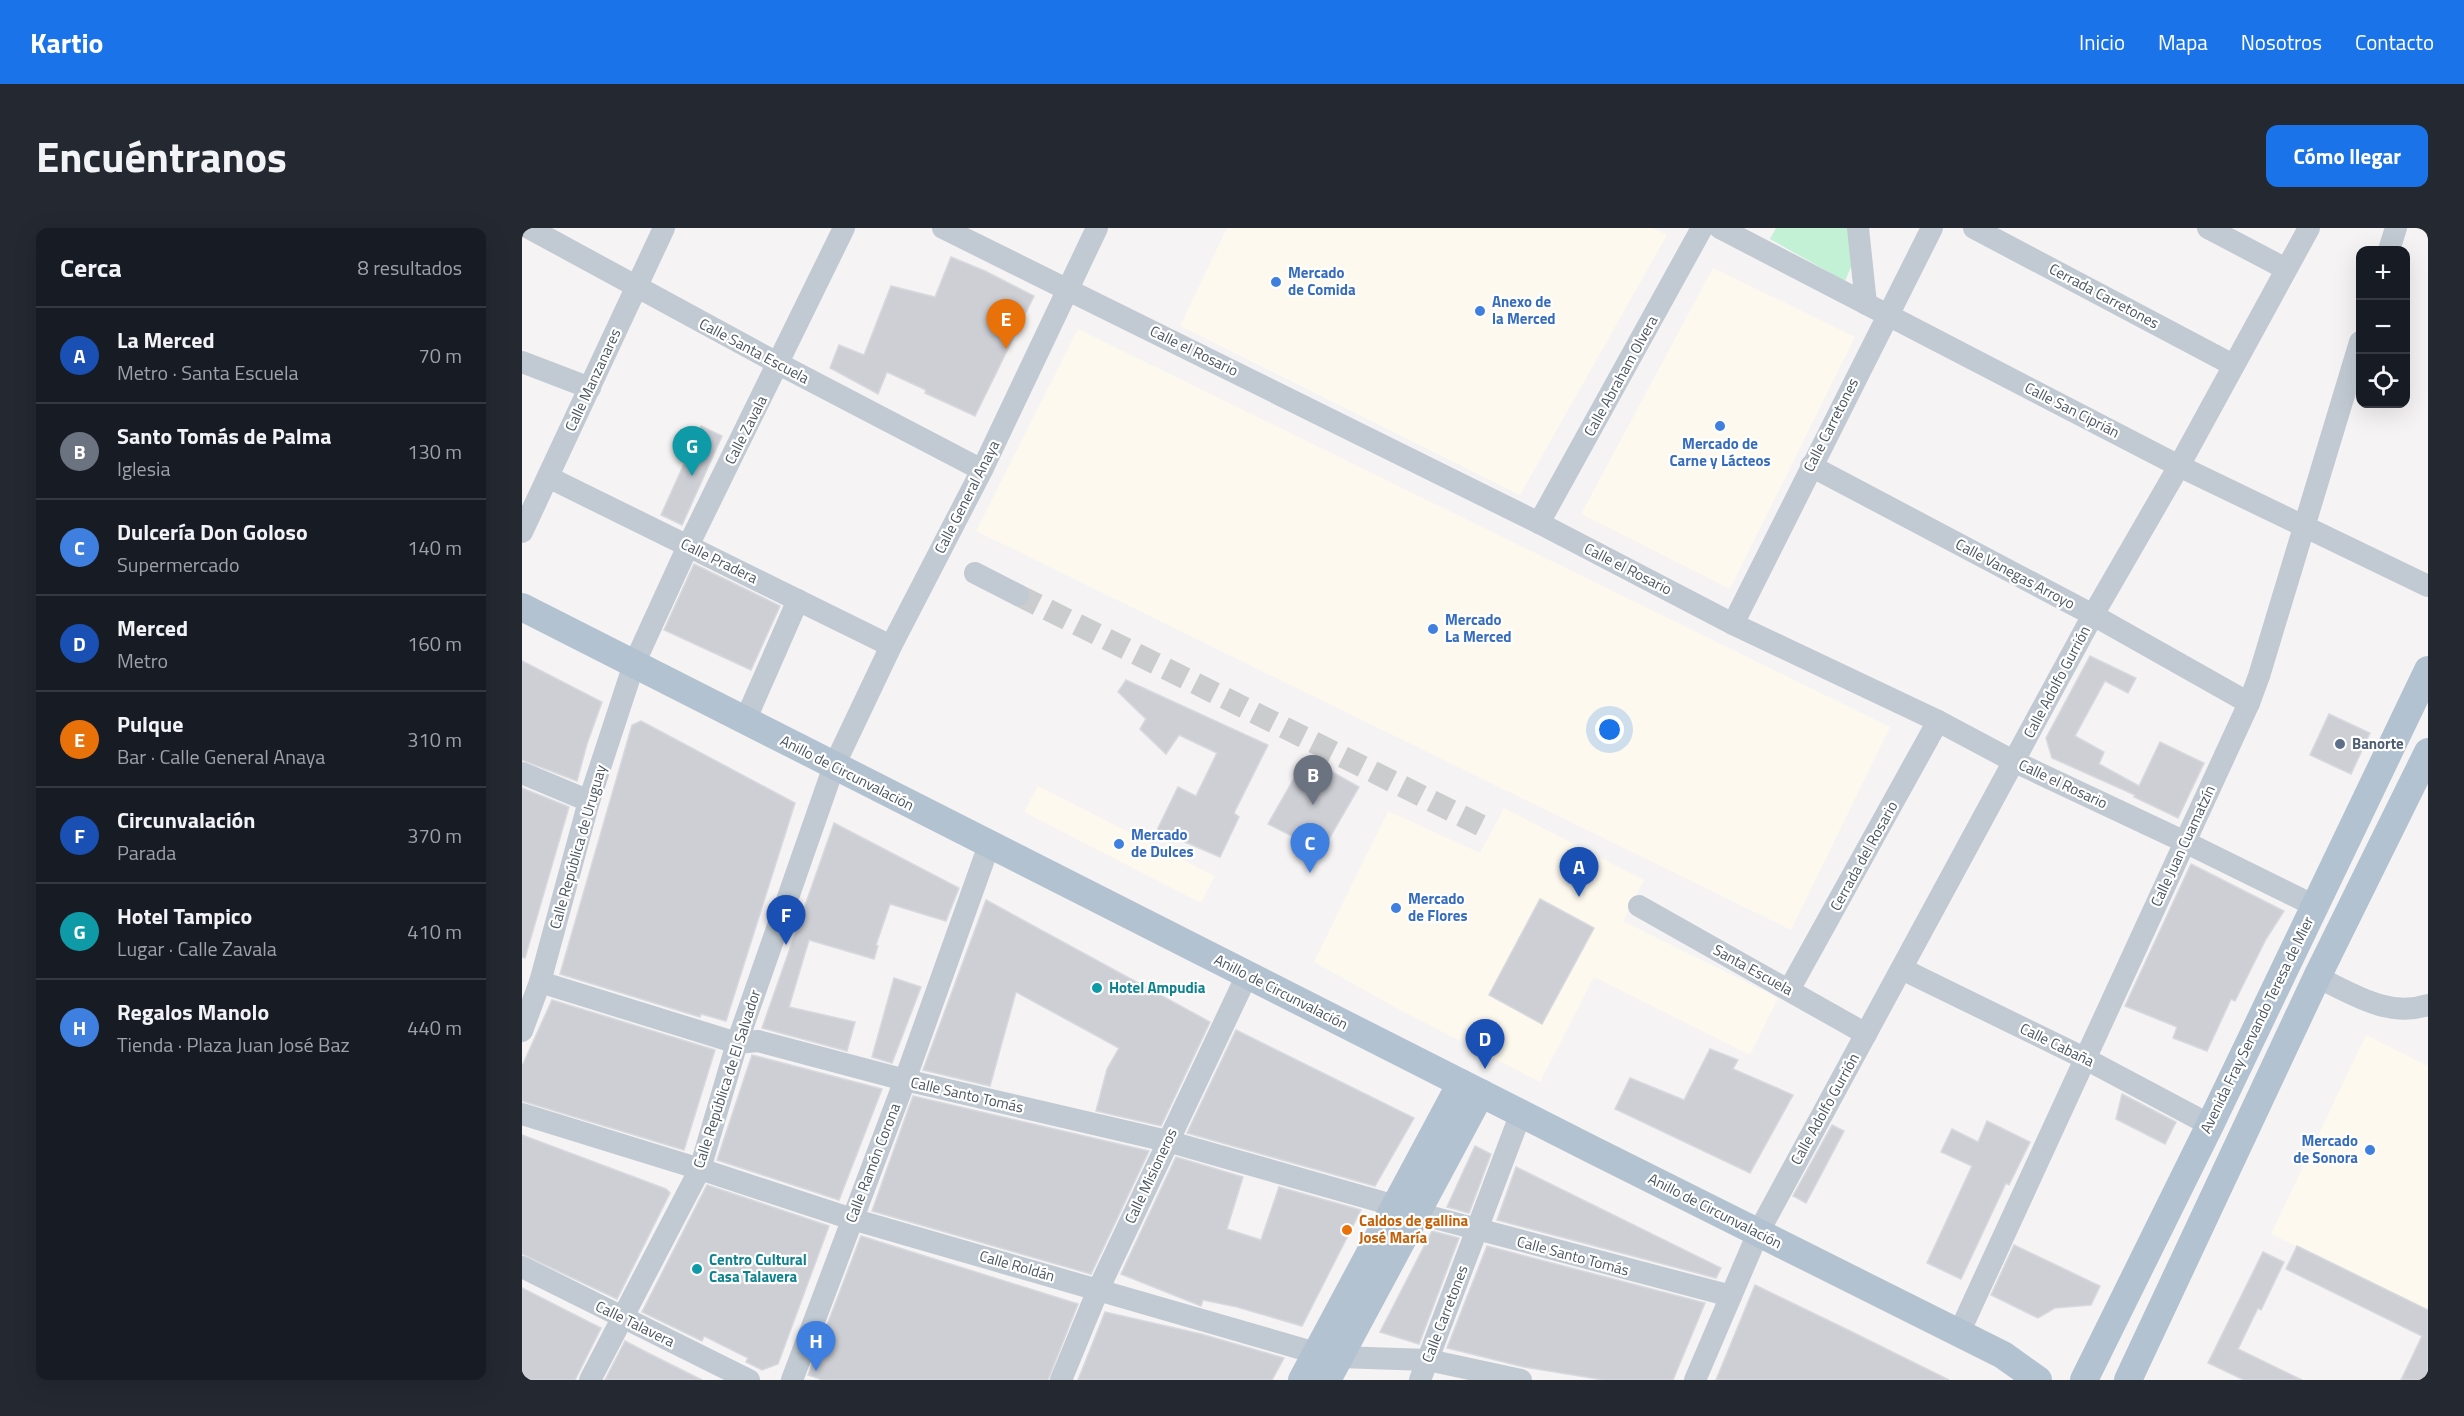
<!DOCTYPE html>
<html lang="es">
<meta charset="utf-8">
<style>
:root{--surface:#171b24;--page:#242831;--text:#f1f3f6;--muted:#9ea1a6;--line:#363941;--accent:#1a73e8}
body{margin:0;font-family:"Titillium Web",sans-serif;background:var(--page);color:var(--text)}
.controls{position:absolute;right:18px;top:18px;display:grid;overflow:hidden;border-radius:12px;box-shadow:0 6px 24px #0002}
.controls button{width:54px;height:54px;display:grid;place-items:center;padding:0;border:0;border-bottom:2px solid var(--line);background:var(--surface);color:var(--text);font:30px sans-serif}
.you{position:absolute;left:1088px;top:502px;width:21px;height:21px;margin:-15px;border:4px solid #fff;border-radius:50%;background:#1a73e8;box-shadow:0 0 0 9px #1a73e833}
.badge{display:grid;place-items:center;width:39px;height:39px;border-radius:50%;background:var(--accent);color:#fff;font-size:20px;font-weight:700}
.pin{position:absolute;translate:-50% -50px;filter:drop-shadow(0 2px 3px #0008)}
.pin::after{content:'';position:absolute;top:32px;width:21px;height:18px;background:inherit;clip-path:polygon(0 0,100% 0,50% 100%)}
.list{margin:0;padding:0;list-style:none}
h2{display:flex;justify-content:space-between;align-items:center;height:78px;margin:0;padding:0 24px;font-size:26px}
h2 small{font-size:20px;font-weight:400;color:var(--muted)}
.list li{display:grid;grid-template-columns:39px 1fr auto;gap:18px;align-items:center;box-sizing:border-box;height:96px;padding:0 24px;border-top:2px solid var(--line)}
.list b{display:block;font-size:22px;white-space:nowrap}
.list p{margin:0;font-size:20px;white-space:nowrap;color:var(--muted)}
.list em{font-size:20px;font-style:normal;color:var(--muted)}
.icon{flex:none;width:33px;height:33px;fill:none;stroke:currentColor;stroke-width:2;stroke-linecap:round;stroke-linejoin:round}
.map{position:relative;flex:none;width:1906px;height:1152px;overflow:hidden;border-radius:12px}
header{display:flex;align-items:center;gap:36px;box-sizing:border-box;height:84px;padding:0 30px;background:var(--accent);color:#fff}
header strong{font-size:28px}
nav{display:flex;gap:33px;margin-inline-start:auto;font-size:21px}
.intro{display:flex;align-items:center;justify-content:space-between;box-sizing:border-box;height:144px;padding:0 36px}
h1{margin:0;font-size:42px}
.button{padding:15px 27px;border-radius:12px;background:var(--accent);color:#fff;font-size:21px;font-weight:700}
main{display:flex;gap:36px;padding:0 36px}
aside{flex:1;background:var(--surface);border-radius:12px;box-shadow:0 6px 24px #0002}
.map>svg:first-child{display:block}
.commercial{fill:#fdf9ef}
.green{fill:#c3f1d5}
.building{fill:#cdcfd5;stroke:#d7d9de;stroke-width:1.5}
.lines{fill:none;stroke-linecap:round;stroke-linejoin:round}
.minor-tunnel{stroke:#caccce;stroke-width:22;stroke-dasharray:22 11;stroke-linecap:butt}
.minor{stroke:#c1cad2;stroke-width:22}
.major{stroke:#b3c2d1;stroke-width:28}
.shop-dot{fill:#3f7fe0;stroke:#fff;stroke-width:2}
.service-dot{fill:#5c6f8a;stroke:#fff;stroke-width:2}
.culture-dot{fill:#0f9aa8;stroke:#fff;stroke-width:2}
.food-dot{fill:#e8710a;stroke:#fff;stroke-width:2}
.labels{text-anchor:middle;stroke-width:4.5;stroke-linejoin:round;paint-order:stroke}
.shop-label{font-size:15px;font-weight:bold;fill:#366cbe;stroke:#fff;text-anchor:start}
.street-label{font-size:15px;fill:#4a5661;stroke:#fff}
.service-label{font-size:15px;font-weight:bold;fill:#4e5e75;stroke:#fff;text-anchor:start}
.culture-label{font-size:15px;font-weight:bold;fill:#0d838f;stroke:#fff;text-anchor:start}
.food-label{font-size:15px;font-weight:bold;fill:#c56008;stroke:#fff;text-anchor:start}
</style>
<header>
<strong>Kartio</strong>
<nav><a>Inicio</a><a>Mapa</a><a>Nosotros</a><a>Contacto</a></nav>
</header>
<div class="intro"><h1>Encuéntranos</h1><a class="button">Cómo llegar</a></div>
<main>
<aside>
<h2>Cerca<small>8 resultados</small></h2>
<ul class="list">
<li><span class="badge" style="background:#1a4fb4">A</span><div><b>La Merced</b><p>Metro · Santa Escuela</p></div><em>70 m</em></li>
<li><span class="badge" style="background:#6b7280">B</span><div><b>Santo Tomás de Palma</b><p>Iglesia</p></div><em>130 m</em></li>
<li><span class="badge" style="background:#3f7fe0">C</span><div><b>Dulcería Don Goloso</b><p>Supermercado</p></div><em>140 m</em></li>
<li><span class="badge" style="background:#1a4fb4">D</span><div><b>Merced</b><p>Metro</p></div><em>160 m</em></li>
<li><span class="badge" style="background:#e8710a">E</span><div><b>Pulque</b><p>Bar · Calle General Anaya</p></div><em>310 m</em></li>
<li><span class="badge" style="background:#1a4fb4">F</span><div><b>Circunvalación</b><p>Parada</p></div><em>370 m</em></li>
<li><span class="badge" style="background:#0f9aa8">G</span><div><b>Hotel Tampico</b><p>Lugar · Calle Zavala</p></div><em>410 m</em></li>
<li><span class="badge" style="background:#3f7fe0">H</span><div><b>Regalos Manolo</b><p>Tienda · Plaza Juan José Baz</p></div><em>440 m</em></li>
</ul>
</aside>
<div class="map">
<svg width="1906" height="1152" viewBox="0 0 1906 1152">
<rect width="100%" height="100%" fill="#f5f3f3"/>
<g class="commercial">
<polygon points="705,0 1130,0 1145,7 998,267 658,98"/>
<polygon points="1191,40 1333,109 1208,361 1059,286"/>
<polygon points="556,101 1368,499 1269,702 454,303"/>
<polygon points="516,558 693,648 679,675 502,584"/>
<polygon points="982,580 1122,652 1101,693 1256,770 1228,827 1072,749 1018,854 878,782 792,734 866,583 958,625"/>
<polygon points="1844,807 1906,838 1906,1082 1749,1006"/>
</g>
<polygon class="green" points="1254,0 1326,0 1332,32 1323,53 1248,11"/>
<g class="building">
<polygon points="429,29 463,43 512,68 453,188 403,165 404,162 365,144 356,166 308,140 317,117 342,127 369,58 413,69"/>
<polygon points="179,198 200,208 160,297 139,287"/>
<polygon points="172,336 258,378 229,442 142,402"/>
<polygon points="1568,428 1614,450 1606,465 1583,453 1553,508 1582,524 1577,536 1617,558 1638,514 1682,535 1656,590 1612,569 1613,567 1530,530 1524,510"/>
<polygon points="0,433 80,474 65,516 55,553 0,532"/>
<polygon points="604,452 746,517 712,585 717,589 698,629 635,602 656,559 674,568 695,525 657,507 644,526 618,501 624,491 596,464"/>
<polygon points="1807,486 1848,505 1829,546 1788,527"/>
<polygon points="119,493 273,575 204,793 179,786 178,789 38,746 110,497"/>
<polygon points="784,529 837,559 800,623 746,596"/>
<polygon points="0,560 47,579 3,730 0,729"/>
<polygon points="312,595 437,660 424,693 368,676 354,717 356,718 352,731 287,712 267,779 333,794 325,823 240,800"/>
<polygon points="1669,636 1762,683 1744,711 1713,773 1709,771 1685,823 1651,810 1655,799 1603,778"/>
<polygon points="1018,671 1072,700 1020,796 967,767"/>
<polygon points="464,672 688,794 639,898 574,883 585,841 597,820 494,764 468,858 401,842"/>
<polygon points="372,750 399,759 370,835 350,829"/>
<polygon points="30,772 193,822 162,922 0,873 0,838"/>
<polygon points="714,802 892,890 853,958 665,905"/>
<polygon points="1188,821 1216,832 1211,841 1271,867 1228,945 1093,881 1108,850 1162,872"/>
<polygon points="230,827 360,861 317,972 195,932"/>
<polygon points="1600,866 1654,894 1643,916 1594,891"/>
<polygon points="391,868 627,923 569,1046 350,983"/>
<polygon points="1465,893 1508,914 1487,957 1484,955 1439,1051 1405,1035 1450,938 1419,924 1430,901 1456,914"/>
<polygon points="1310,897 1322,903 1284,975 1271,968"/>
<polygon points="0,907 144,961 148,965 95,1071 0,1026"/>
<polygon points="953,918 969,926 947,985 925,979"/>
<polygon points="654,929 721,949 705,1001 739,1012 757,959 839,982 780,1098 715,1079 681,1072 679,1078 599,1046"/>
<polygon points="994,939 1199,1040 1194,1050 975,992"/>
<polygon points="185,957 307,998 256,1136 240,1142 224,1134 226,1130 182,1108 180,1113 120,1084"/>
<polygon points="910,1003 937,1010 897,1116 858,1104"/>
<polygon points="339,1008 556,1076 526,1152 301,1152 286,1147"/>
<polygon points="1492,1017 1578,1058 1569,1077 1533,1080 1516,1090 1469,1067"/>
<polygon points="965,1018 1183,1075 1151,1152 1082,1152 1002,1139 925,1120"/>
<polygon points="1775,1018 1906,1082 1906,1152 1879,1152 1900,1108 1764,1041"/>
<polygon points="1741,1024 1762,1034 1739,1082 1736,1080 1716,1121 1780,1152 1722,1152 1686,1135"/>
<polygon points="1233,1057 1324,1101 1427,1152 1194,1152"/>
<polygon points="0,1060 79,1100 53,1152 0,1152"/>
<polygon points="583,1084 679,1106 762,1130 750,1152 556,1152"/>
<polygon points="103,1113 128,1126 180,1152 83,1152"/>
</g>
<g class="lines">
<polyline class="minor-tunnel" points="496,367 964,600"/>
<g class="minor">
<polyline points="7,0 257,136 460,242"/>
<polyline points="421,0 1017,295 1211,396 1416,493 1493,534 1663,614 1793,678"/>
<polyline points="1198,0 1657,238 1906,358"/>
<polyline points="1336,0 1344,76"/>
<polyline points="1452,0 1711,137"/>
<polyline points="1686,0 1764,41"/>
<polyline points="1867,22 1874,0"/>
<polyline points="0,134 68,160"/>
<polyline points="1289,238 1571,387 1727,475"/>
<polyline points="26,249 369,418"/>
<polyline points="1017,295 1180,0"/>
<polyline points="0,304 142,0"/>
<polyline points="453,345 496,367"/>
<polyline points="1211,396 1410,0"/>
<polyline points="223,493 276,372"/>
<polyline points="0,545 67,573"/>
<polyline points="1117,678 1344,806"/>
<polyline points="1380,741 1562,830 1688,897"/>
<path d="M1795,749C1831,766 1866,790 1906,777"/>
<polyline points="18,754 215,815 236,813 383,852 645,913 874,978"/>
<polyline points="1267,762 1416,493"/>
<polyline points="0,803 18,754 67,573 112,436 166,318 322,0"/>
<polyline points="0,886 178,941 330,991 794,1125 817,1129 906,1132 999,1152"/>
<polyline points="894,985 1209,1068"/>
<polyline points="0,1039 227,1152"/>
<polyline points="1437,1105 1727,475 1737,448 1838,114"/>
<polyline points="68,1152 178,941 215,815 312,538 369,418 460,242 575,0"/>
<polyline points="270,1152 383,852 467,617"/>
<polyline points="539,1152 576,1062 725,747"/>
<polyline points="898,1152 999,885"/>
<polyline points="1173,1152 1236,1005 1571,387 1657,238 1787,0"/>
</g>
<g class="major">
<polyline points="0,379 1071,922 1481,1127 1516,1152"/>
<polyline points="780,1152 939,855"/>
<polyline points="805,1152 959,865"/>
<polyline points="1562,1152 1688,897 1906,442"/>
<polyline points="1606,1152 1795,749 1906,524"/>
</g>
</g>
<g class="shop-dot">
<circle cx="754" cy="54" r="6"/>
<circle cx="958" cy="83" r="6"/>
<circle cx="1198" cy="198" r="6"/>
<circle cx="911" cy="401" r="6"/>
<circle cx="597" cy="616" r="6"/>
<circle cx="874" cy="680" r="6"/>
<circle cx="1848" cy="922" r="6"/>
</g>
<circle class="service-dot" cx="1818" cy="516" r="6"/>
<g class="culture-dot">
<circle cx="575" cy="760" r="6"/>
<circle cx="175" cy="1041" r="6"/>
</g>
<circle class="food-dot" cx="825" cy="1002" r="6"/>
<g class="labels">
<g class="shop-label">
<text x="766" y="50">Mercado<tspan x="766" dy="17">de Comida</tspan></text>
<text x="970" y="79">Anexo de<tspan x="970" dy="17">la Merced</tspan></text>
<text x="1198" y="221" text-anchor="middle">Mercado de<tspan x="1198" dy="17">Carne y Lácteos</tspan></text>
<text x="923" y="397">Mercado<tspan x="923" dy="17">La Merced</tspan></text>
<text x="609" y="612">Mercado<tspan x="609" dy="17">de Dulces</tspan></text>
<text x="886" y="676">Mercado<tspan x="886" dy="17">de Flores</tspan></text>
<text x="1836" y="918" text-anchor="end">Mercado<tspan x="1836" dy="17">de Sonora</tspan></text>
</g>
<g class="street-label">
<text transform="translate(1582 68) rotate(28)" y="5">Cerrada Carretones</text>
<text transform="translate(232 123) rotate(28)" y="5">Calle Santa Escuela</text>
<text transform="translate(672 123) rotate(26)" y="5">Calle el Rosario</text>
<text transform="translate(1099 148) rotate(-61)" y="5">Calle Abraham Olvera</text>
<text transform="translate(71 152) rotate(-65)" y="5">Calle Manzanares</text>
<text transform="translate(1550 182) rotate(27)" y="5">Calle San Ciprián</text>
<text transform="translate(1309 197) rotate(-63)" y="5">Calle Carretones</text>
<text transform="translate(224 202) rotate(-63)" y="5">Calle Zavala</text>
<text transform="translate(445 269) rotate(-63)" y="5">Calle General Anaya</text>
<text transform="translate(197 333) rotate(26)" y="5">Calle Pradera</text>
<text transform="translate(1106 341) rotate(27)" y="5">Calle el Rosario</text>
<text transform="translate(1493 346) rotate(28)" y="5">Calle Vanegas Arroyo</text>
<text transform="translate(1535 454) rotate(-62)" y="5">Calle Adolfo Gurrión</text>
<text transform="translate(325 545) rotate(27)" y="5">Anillo de Circunvalación</text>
<text transform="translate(1541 556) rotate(25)" y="5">Calle el Rosario</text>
<text transform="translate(1661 618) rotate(-65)" y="5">Calle Juan Cuamatzín</text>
<text transform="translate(56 619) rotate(-74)" y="5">Calle República de Uruguay</text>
<text transform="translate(1342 628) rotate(-61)" y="5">Cerrada del Rosario</text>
<text transform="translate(1231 742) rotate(29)" y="5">Santa Escuela</text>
<text transform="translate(759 764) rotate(27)" y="5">Anillo de Circunvalación</text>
<text transform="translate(1735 797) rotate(-64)" y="5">Avenida Fray Servando Teresa de Mier</text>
<text transform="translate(1535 817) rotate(26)" y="5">Calle Cabaña</text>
<text transform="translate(205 851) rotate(-72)" y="5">Calle República de El Salvador</text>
<text transform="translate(445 867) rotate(13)" y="5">Calle Santo Tomás</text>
<text transform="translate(1303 881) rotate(-61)" y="5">Calle Adolfo Gurrión</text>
<text transform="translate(351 935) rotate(-69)" y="5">Calle Ramón Corona</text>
<text transform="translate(629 948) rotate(-65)" y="5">Calle Misioneros</text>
<text transform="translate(1193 983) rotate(27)" y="5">Anillo de Circunvalación</text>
<text transform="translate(1051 1028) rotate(15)" y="5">Calle Santo Tomás</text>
<text transform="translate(495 1038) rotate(16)" y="5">Calle Roldán</text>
<text transform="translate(923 1086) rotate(-69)" y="5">Calle Carretones</text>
<text transform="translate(113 1096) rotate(26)" y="5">Calle Talavera</text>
</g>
<g class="service-label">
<text x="1830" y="521">Banorte</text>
</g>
<g class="culture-label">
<text x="587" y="765">Hotel Ampudia</text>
<text x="187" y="1037">Centro Cultural<tspan x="187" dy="17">Casa Talavera</tspan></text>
</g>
<g class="food-label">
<text x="837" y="998">Caldos de gallina<tspan x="837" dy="17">José María</tspan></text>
</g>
</g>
</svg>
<div class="controls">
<button>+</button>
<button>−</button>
<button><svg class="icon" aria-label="locate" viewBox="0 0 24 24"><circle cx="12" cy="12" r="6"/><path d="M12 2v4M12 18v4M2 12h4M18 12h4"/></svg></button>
</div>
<div class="you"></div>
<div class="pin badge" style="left:1057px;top:669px;background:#1a4fb4">A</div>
<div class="pin badge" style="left:791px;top:577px;background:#6b7280">B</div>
<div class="pin badge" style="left:788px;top:645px;background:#3f7fe0">C</div>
<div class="pin badge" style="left:963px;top:841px;background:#1a4fb4">D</div>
<div class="pin badge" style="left:484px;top:121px;background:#e8710a">E</div>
<div class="pin badge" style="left:264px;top:717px;background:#1a4fb4">F</div>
<div class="pin badge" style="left:170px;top:248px;background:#0f9aa8">G</div>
<div class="pin badge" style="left:294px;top:1143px;background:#3f7fe0">H</div>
</div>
</main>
